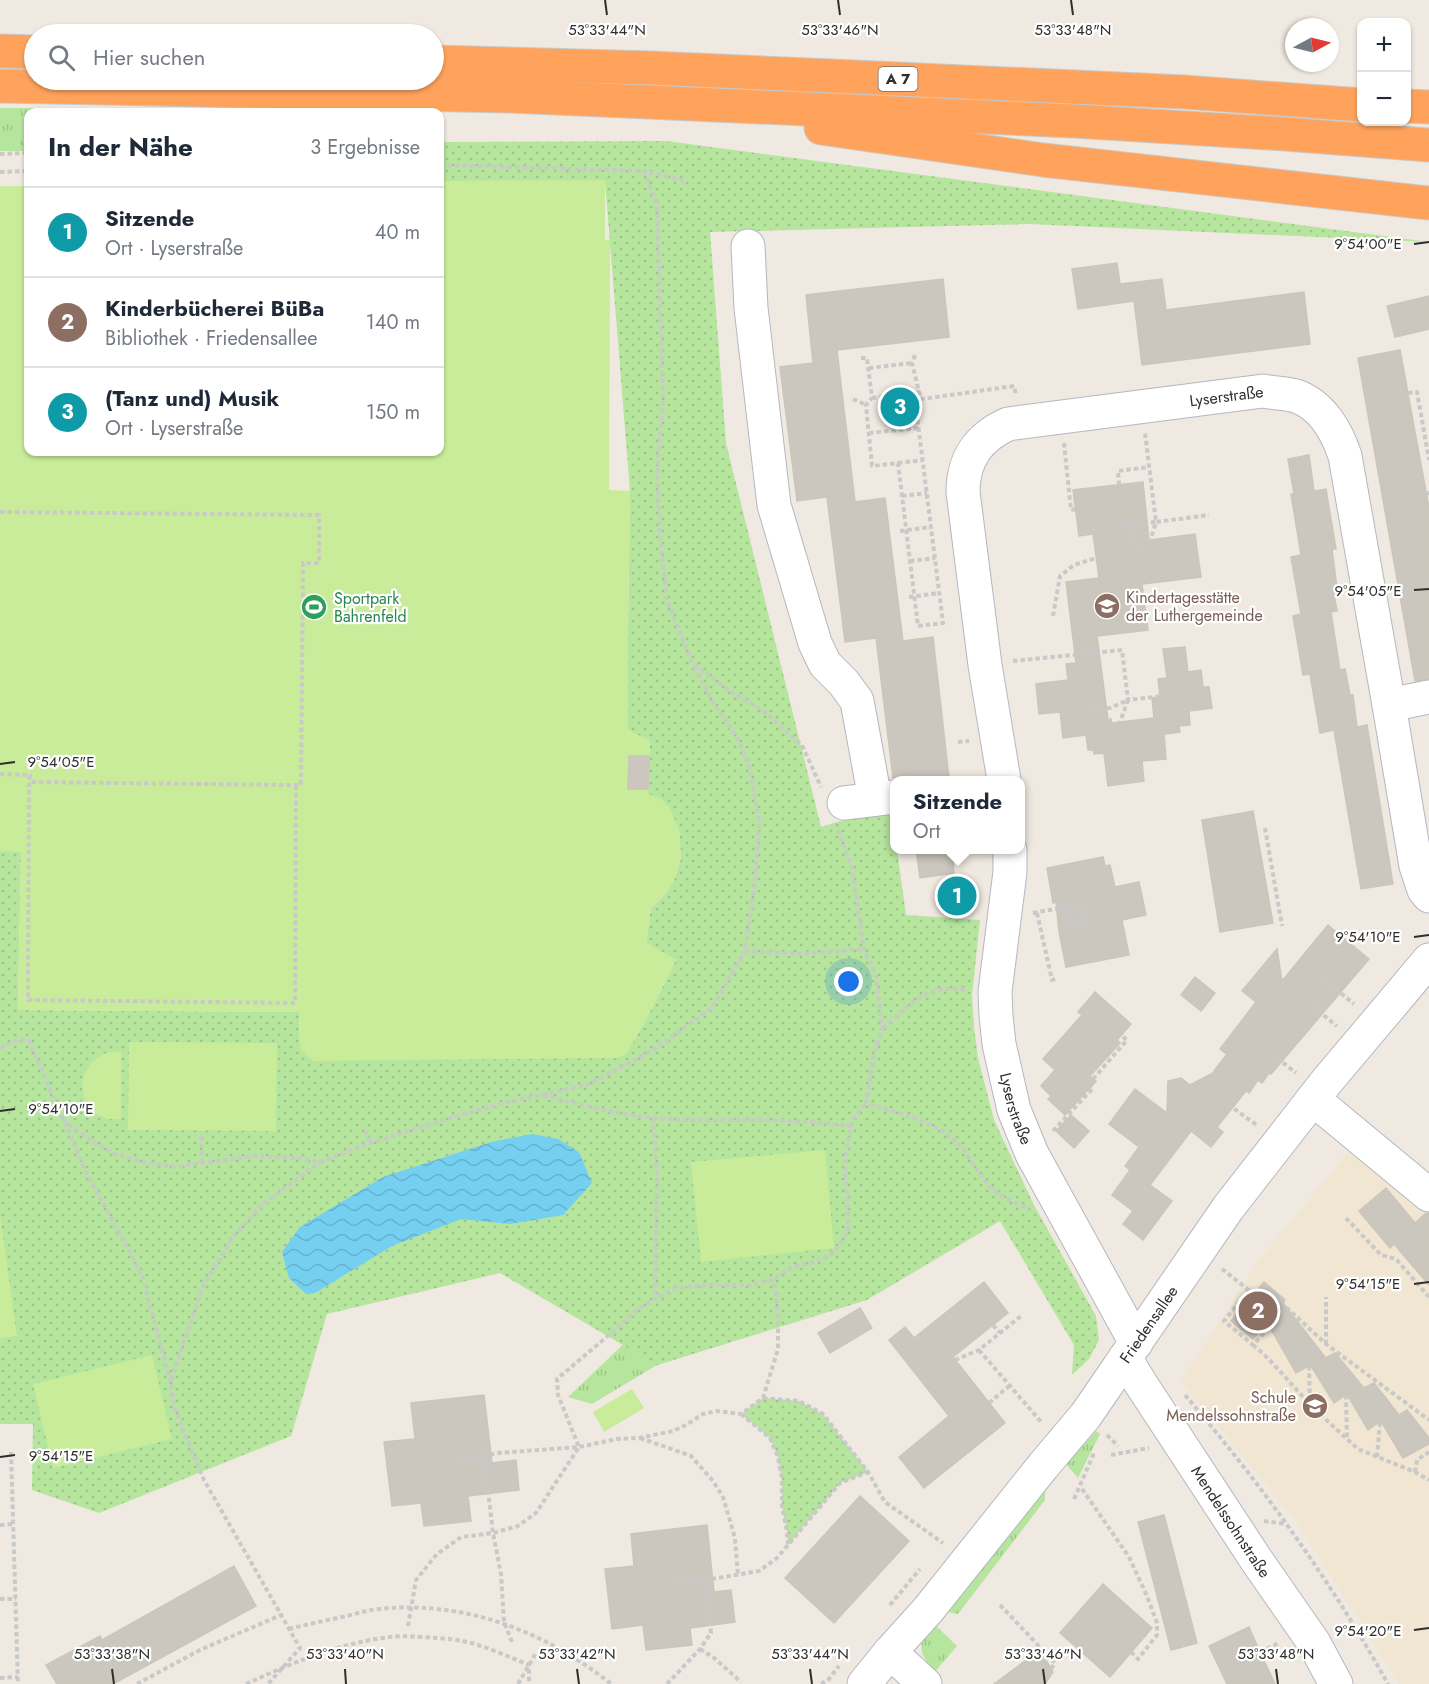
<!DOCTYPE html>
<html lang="de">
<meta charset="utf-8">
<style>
:root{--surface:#fff;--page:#f6f6f7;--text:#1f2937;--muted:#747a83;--line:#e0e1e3;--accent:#4264fb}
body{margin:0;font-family:Jost,sans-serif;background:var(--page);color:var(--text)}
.controls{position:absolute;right:18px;top:18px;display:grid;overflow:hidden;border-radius:12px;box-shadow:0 2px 4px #0004}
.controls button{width:54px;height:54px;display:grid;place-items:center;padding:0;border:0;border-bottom:2px solid var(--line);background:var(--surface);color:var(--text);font:30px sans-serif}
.compass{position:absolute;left:1285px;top:18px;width:54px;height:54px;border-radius:50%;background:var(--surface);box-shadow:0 2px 4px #0004;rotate:83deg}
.you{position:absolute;left:849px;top:982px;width:21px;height:21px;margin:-15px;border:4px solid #fff;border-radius:50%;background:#1a73e8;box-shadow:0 0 0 9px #1a73e833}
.badge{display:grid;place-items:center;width:39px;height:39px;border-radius:50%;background:var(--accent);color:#fff;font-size:20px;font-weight:700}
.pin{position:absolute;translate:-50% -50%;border:3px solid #fff;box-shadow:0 2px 6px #0006}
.popup{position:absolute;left:890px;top:776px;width:135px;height:78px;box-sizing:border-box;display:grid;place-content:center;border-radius:12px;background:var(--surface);filter:drop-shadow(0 2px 4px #0005);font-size:20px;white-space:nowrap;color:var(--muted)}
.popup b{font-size:22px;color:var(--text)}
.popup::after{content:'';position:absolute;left:50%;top:100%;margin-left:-12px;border:12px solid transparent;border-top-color:var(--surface)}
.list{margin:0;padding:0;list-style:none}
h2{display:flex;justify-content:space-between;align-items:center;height:78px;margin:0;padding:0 24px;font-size:26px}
h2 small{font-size:20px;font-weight:400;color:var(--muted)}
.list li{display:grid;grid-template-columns:39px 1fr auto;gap:18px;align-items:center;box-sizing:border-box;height:90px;padding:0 24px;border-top:2px solid var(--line)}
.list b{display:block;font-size:22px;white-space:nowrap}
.list p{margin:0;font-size:20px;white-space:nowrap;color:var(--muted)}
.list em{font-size:20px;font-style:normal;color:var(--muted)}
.icon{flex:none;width:33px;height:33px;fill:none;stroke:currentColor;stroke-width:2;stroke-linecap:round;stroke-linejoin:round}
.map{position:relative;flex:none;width:1429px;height:1684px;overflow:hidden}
.search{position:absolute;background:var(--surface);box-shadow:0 2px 4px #0004;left:24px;top:24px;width:420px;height:66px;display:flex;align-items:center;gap:15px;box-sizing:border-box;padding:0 21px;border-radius:33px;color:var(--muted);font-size:22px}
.panel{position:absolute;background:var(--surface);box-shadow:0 2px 4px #0004;left:24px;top:108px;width:420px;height:348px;border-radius:12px}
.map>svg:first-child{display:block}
.education{fill:#f0e6d1}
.grass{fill:url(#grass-tufts)}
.park{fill:url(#park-dots)}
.pitch{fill:#c9ec9a}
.water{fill:url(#water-waves)}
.building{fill:#cbc7bf;stroke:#cbc5ba;stroke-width:1.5}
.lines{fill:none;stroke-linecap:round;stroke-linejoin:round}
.minor-casing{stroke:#b4b7c1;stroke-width:35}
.highway-casing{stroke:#c9c9c9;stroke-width:35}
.path{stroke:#c9c9c9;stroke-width:4;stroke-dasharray:4.5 3;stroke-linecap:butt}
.minor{stroke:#fff;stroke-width:33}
.highway{stroke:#ffa35c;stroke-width:33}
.ticks{fill:none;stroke:#2e2e2e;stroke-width:2}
.labels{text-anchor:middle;stroke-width:4.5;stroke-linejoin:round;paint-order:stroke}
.shield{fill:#fff;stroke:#6d6d6d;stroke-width:1.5}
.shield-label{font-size:15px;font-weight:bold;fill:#2e2e2e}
.street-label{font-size:16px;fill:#2e2e2e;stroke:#fff}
.education-label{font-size:16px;fill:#785e54;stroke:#fff;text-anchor:start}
.leisure-label{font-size:16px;fill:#27864d;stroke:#fff;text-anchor:start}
.ticks-label{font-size:15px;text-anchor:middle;fill:#2e2e2e;stroke:#fff;stroke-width:4.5;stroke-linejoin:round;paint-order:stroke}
</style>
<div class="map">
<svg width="1429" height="1684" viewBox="0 0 1429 1684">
<defs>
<pattern id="grass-tufts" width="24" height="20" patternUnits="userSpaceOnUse" patternTransform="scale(1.5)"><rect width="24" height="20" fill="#b6e59e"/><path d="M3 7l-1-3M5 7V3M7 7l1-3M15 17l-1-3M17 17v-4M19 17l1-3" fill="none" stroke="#9dc588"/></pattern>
<pattern id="park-dots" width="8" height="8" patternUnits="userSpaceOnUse" patternTransform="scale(1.5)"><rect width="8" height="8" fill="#b6e59e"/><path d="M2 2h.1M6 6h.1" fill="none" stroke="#9dc588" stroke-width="1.8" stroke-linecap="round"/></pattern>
<pattern id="water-waves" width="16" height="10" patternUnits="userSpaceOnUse" patternTransform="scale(1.5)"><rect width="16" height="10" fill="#75cff0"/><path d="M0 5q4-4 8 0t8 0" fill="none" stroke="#66b2ce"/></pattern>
</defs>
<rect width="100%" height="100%" fill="#efe9e1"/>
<polygon class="education" points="1369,1127 1429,1176 1429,1684 1399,1684 1296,1521 1181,1382 1259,1260"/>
<g class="grass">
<polygon points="0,108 192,108 189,112 28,112 28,151 0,151"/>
<polygon points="769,1330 657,1365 592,1404 568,1397 633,1335"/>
<polygon points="1096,1431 1100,1434 1078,1478 1066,1464"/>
<polygon points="1045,1485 1045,1500 958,1614 942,1611"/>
<polygon points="932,1622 957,1646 933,1674 922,1653 921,1639"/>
</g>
<g class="park">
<polygon points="666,141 1429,242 1030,224 710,232 726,443 821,827 853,817 893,812 894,850 897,850 906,915 980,920 972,995 974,1027 978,1058 994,1120 1034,1205 1096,1316 1099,1340 1089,1359 1072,1375 1074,1345 1000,1221 867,1300 657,1365 500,1273 327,1314 291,1436 99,1513 32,1490 33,1424 0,1424 0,851 21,851 18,1010 299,1012 300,1048 615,1058 625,1055 646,1020 676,960 646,943 651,908 666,893 675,878 681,858 679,830 661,799 648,794 650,741 628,730 628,630 630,491 605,181 440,181 440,142"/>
<polygon points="763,1398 799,1401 823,1414 868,1472 840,1483 788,1545 787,1531 782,1507 782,1479 778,1457 770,1438 741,1414"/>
</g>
<g class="pitch">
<polygon points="605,180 605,240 610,240 609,490 630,491 628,630 628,730 650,741 648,794 661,799 670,808 679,830 681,858 675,878 666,893 651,908 646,943 676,960 646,1020 625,1055 615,1058 313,1061 300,1048 299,1012 18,1010 21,852 0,851 0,186 28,186 28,452 440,452 440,181"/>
<polygon points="129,1042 277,1043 276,1131 128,1130"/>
<path d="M109,1052H121V1119C79,1124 66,1067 109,1052Z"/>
<polygon points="825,1150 834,1248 701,1262 691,1162"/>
<polygon points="0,1215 17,1336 0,1338"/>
<polygon points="152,1355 172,1439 53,1468 33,1384"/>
<polygon points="632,1389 644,1408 604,1432 593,1412"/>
</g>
<polygon class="water" points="532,1134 558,1139 579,1152 592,1183 563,1215 510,1224 461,1219 392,1246 315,1293 306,1294 289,1278 282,1252 300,1227 383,1177 491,1142"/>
<g class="building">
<polygon points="1117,263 1120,284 1162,279 1166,310 1304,292 1310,344 1142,365 1134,301 1078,309 1072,269"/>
<polygon points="943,279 949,337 837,350 855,502 885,498 903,641 933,637 949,778 926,780 902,780 893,778 876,638 845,642 827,497 797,501 780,367 813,363 806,295"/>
<polygon points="1429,296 1429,329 1395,337 1387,306"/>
<polygon points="1400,350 1429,508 1429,679 1415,681 1358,358"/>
<polygon points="1309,455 1314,491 1326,489 1336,549 1332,549 1337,588 1333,588 1337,611 1331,612 1340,670 1345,669 1350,695 1353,695 1357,727 1367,725 1393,884 1361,889 1334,730 1320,733 1310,674 1303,675 1293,616 1301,614 1291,557 1301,555 1291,494 1294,494 1288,459"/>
<polygon points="1143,482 1149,540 1195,534 1201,577 1142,584 1148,630 1097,636 1108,720 1111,719 1111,723 1154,718 1152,698 1160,697 1158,679 1167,678 1163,649 1185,647 1188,672 1201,670 1203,687 1209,687 1212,708 1189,711 1190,725 1179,726 1180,732 1164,734 1166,759 1142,761 1144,781 1108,786 1104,753 1094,754 1093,750 1088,750 1086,735 1063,738 1060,712 1039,714 1036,684 1068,680 1066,664 1076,663 1066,582 1099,578 1093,534 1079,536 1073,490"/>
<polygon points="629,756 649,756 648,789 628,789"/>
<polygon points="1253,811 1273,923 1220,932 1202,820"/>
<polygon points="916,849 952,849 954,873 920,878"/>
<polygon points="1103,857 1105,866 1110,865 1115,887 1139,882 1146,915 1122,920 1129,955 1066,967 1059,932 1056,902 1053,903 1047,868"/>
<polygon points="1328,925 1369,959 1271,1074 1269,1073 1262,1083 1258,1080 1249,1093 1246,1091 1217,1127 1223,1132 1211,1147 1191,1131 1150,1185 1172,1201 1143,1240 1123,1224 1133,1211 1112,1195 1130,1170 1125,1166 1139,1147 1109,1124 1135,1089 1167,1113 1168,1081 1181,1078 1190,1085 1215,1072 1214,1071 1227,1054 1220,1049 1256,1002 1242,991 1277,949 1282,981"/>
<polygon points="1195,977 1215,993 1201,1011 1181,995"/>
<polygon points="1095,992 1131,1024 1117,1040 1120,1043 1090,1076 1096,1081 1065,1115 1048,1099 1051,1096 1041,1086 1055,1070 1043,1059 1082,1015 1078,1012"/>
<polygon points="1071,1115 1089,1131 1074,1148 1056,1131"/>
<polygon points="1386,1188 1415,1223 1426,1213 1429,1213 1429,1285 1394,1244 1390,1248 1359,1211"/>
<polygon points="984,1282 1008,1313 953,1357 1005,1423 924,1488 899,1457 949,1416 889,1340 905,1327 914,1338"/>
<polygon points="1264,1282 1285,1300 1283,1303 1325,1357 1296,1373 1267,1322 1253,1339 1231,1321"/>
<polygon points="860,1308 872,1328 830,1353 818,1333"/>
<polygon points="1335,1353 1364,1388 1374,1383 1399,1415 1407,1410 1429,1438 1429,1444 1403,1458 1381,1421 1368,1430 1347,1394 1334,1403 1311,1366"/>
<polygon points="484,1395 492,1463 516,1460 519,1490 468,1496 471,1521 424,1526 421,1503 392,1506 384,1442 415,1439 411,1403"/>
<polygon points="860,1496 909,1541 834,1623 785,1578"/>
<polygon points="1164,1515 1197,1643 1171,1650 1138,1522"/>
<polygon points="707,1525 714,1592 731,1590 735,1622 690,1628 692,1645 646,1650 643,1625 612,1629 605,1569 634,1566 631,1534"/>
<polygon points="234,1566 256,1606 113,1684 57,1684 46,1665 100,1636 102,1640"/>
<polygon points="1103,1584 1152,1628 1110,1677 1060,1633"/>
<polygon points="1249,1627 1260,1652 1275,1684 1227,1684 1209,1646"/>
<polygon points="1040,1650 1053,1672 1045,1684 994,1684"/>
</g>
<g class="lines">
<g class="minor-casing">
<g id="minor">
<polyline points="748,246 751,308 774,505 815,643 825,664 844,683 857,701 875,799"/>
<polyline points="1389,705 1429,697"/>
<path id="s1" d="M1004,780L985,665L963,492C963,459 979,437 1008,424L1263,391C1273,393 1286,393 1296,396C1322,405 1337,432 1345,456L1389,705L1416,866L1424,890L1429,896"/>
<polyline points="844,803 894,797"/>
<path id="s2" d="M1010,850V872L995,992L996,1016L999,1044L1014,1110L1032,1154L1136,1343"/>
<polyline points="1313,1099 1429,1195"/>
<path id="s3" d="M1125,1358L1141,1384L1257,1561L1314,1643L1336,1684"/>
<polyline points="890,1652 925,1684"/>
<path id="s4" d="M864,1684L890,1652L928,1610L1043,1466L1086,1415L1228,1208L1327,1081L1429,960"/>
</g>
</g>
<g class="highway-casing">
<g id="highway">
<polyline points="0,51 34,52"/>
<polyline points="434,62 651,68 832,76 1184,92 1362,105"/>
<polyline points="0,86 510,96 648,102 1074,121 1285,134 1429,145"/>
<polyline points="1406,106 1429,107"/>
<polyline points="821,128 1043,160 1429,203"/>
</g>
</g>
<g class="path">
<polyline points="0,154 28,153"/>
<polyline points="440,165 644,171 687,181"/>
<polyline points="644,171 657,205 663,402 657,475 661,547 667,600 692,662 728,690 765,712 802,745 821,787"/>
<polyline points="0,172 28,171"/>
<polyline points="915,355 912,363 921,400"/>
<polyline points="861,358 867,358 872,398 866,405 872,466 898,463 918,626 943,623 915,400 1014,386 1016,395"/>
<polyline points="869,368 912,363"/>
<polyline points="1408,393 1417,392 1429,460"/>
<polyline points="872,398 920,392"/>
<polyline points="853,399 866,405"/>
<polyline points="869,433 919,428"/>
<polyline points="1064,443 1071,510 1075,509"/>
<polyline points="898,463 923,460"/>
<polyline points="1119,485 1118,471 1149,467"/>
<polyline points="1426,494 1429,493"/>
<polyline points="902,496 927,493"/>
<polyline points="0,512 319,515 319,563 303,563 301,785 296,785 29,782 28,1000 295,1003 296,785"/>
<polyline points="1137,524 1131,533 1133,543 1139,546 1144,545 1151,538 1156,522 1209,515"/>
<polyline points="1121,526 1156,522 1145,433"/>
<polyline points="900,531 931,527"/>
<polyline points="910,561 935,558"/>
<polyline points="909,597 939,593"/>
<polyline points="1053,616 1060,576 1074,565 1096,558"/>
<polyline points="1013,661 1122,650 1128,700 1162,696"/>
<polyline points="1092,710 1110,708 1128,700 1120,722"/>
<polyline points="958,742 969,741"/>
<polyline points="0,774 30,775 29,782"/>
<polyline points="1265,828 1282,926"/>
<path d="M838,830L852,868L864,949L876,976L882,1028L873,1058L866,1103C895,1112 932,1120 955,1141C968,1152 975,1169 986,1182C996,1195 1014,1203 1029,1208"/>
<polyline points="1033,913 1082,904 1086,923 1070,926 1066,907"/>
<polyline points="1037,913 1052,980 1056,979"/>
<polyline points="745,951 801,954 864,949"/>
<polyline points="1322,974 1320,976 1354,1004"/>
<polyline points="1312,1006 1337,1026"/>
<path d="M883,1028C894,1018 920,994 934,991C944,988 957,988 967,990"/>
<polyline points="0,1048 20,1039 29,1041 87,1174 142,1275 170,1380 175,1410 204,1480 300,1648 268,1684"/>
<polyline points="1277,1058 1296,1073"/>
<polyline points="1093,1079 1127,1040 1121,1035"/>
<path d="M543,1095C580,1104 617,1115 655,1118C687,1121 719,1120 751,1120C784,1120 818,1122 851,1126"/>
<polyline points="1222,1100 1258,1126"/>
<polyline points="653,1118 657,1173 655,1298"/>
<polyline points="63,1120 89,1139 112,1153 142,1162 176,1167 251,1156 302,1158 320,1162 370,1143 457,1116 500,1104 586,1085 605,1076 656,1048 712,1008 745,951 755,883 759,821 750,769 738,739 711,699 693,664"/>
<polyline points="365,1130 370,1143"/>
<polyline points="1053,1131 1093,1088 1091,1086"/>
<polyline points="201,1163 202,1133"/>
<polyline points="1346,1218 1381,1255 1396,1259 1429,1297"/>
<polyline points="1222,1269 1254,1294"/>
<polyline points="1249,1289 1224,1321 1253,1345 1287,1308 1326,1344 1429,1420"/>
<polyline points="993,1325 1000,1333"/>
<polyline points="1326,1344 1326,1297"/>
<path d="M1253,1345C1274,1362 1291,1385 1310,1404"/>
<polyline points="979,1350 1042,1423"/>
<polyline points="955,1360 979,1350 1021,1316"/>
<polyline points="1309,1366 1310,1405 1358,1449 1415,1472 1429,1480"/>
<polyline points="171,1380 203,1286 233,1237 262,1205 320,1162"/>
<path d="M1185,1395C1262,1485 1331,1581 1388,1684"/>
<polyline points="1346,1395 1347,1438"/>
<polyline points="763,1398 799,1401 823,1414 868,1472 885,1502 943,1543"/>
<polyline points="989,1403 1009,1386"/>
<polyline points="741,1414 770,1438 778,1457 782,1479 782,1507 787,1531 788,1544"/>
<polyline points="1107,1435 1118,1446"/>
<polyline points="640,1438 691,1456 713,1481 723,1497 735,1538 738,1576"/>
<polyline points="11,1452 18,1684"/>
<polyline points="1111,1455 1149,1448"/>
<polyline points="1377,1457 1380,1422"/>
<polyline points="457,1460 484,1456"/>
<polyline points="1415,1472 1417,1460 1429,1452"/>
<polyline points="1082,1489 1129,1557 1147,1596 1157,1623 1157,1635 1138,1659 1131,1652"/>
<polyline points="1074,1499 1094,1453"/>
<polyline points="1264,1521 1286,1524"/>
<polyline points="0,1525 13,1524"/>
<polyline points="676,1583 705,1580"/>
<polyline points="0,1599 16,1599"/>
<polyline points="890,1605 920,1569"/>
<polyline points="1000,1605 1055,1663 1051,1669"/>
<polyline points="408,1626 416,1580 437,1554 461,1537 493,1533 518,1526 536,1513 579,1447 558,1395 557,1379 616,1329 639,1308 672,1289 707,1285 753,1285 774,1279 792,1267 814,1262 829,1256 839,1246 848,1232 847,1195 845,1173 846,1152 853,1119 866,1103"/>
<path d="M289,1629C308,1624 328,1620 347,1616C358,1613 368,1610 379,1609C464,1600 544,1631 610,1683L612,1684"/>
<polyline points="512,1642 504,1622 501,1574 493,1533 484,1456 498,1453 579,1447 617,1439 639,1438 673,1431 686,1425 703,1414 717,1411 741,1414 763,1398 778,1349 778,1315 774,1279"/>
<polyline points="700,1649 713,1657 741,1682"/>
<polyline points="1260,1652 1279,1643"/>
<polyline points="0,1678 18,1677"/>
<polyline points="137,1684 200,1650 281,1615"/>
<path d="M246,1684C292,1663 339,1643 390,1637C405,1635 435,1638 450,1639C478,1642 504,1655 529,1665V1684"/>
<polyline points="518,1684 536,1653"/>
<polyline points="667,1684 700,1649 711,1633 705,1580 759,1571 777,1558 840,1483 868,1472"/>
<polyline points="821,1684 829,1679 839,1666"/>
</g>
<use href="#minor" class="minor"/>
<use href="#highway" class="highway"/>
</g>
<path class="ticks" d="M605,0L607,15M838,0L840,15M1071,0L1073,15M1414,244L1429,242M1414,590L1429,589M0,764L15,762M1414,937L1429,935M0,1111L15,1109M1414,1284L1429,1282M0,1457L15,1455M1414,1630L1429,1628M112,1669L114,1684M345,1669L346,1684M577,1669L579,1684M810,1669L812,1684M1043,1669L1045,1684M1276,1669L1278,1684"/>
<defs>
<g id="school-disc" transform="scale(1.35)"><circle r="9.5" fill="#8d6e63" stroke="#fff"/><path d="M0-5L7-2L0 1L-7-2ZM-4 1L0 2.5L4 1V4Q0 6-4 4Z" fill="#fff"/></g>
<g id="stadium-disc" transform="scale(1.35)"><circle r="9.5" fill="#2e9e5b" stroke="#fff"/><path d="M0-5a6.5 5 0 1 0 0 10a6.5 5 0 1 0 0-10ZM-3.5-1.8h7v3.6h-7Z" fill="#fff"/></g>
</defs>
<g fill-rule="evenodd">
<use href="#school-disc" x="1107" y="606"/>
<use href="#stadium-disc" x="314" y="607"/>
<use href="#school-disc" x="1315" y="1406"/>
</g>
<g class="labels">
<rect class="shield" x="878.5" y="67" width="39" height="24" rx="4.5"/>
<g class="shield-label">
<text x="898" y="84">A 7</text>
</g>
<g class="street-label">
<text dy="6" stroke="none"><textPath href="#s1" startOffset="598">Lyserstraße</textPath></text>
<text dy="6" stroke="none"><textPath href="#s2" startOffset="262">Lyserstraße</textPath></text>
<text dy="6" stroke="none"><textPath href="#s4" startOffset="459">Friedensallee</textPath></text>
<text dy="6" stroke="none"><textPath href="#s3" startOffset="195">Mendelssohnstraße</textPath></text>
</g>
<g class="education-label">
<text x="1126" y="603">Kindertagesstätte<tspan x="1126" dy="18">der Luthergemeinde</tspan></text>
<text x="1296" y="1403" text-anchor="end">Schule<tspan x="1296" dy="18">Mendelssohnstraße</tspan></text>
</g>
<g class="leisure-label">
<text x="334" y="604">Sportpark<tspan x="334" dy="18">Bahrenfeld</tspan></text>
</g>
</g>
<g class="ticks-label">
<text x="607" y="35">53°33'44"N</text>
<text x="840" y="35">53°33'46"N</text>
<text x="1073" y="35">53°33'48"N</text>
<text x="1368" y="249">9°54'00"E</text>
<text x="1368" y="596">9°54'05"E</text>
<text x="61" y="767">9°54'05"E</text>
<text x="1368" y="942">9°54'10"E</text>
<text x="61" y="1114">9°54'10"E</text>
<text x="1368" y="1289">9°54'15"E</text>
<text x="61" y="1461">9°54'15"E</text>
<text x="1368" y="1636">9°54'20"E</text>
<text x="112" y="1659">53°33'38"N</text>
<text x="345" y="1659">53°33'40"N</text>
<text x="577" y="1659">53°33'42"N</text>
<text x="810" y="1659">53°33'44"N</text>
<text x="1043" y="1659">53°33'46"N</text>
<text x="1276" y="1659">53°33'48"N</text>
</g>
</svg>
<div class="controls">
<button>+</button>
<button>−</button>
</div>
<svg class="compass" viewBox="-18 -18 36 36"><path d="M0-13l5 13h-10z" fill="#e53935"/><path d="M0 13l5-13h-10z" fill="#747a83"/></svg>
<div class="you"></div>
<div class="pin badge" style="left:957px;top:896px;background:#0f9aa8">1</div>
<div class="popup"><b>Sitzende</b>Ort</div>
<div class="pin badge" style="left:1258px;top:1311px;background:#8d6e63">2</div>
<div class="pin badge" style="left:900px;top:407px;background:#0f9aa8">3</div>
<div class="search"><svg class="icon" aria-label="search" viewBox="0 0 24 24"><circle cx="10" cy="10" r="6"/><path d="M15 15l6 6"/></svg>Hier suchen</div>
<section class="panel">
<h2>In der Nähe<small>3 Ergebnisse</small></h2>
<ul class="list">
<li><span class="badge" style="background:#0f9aa8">1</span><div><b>Sitzende</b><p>Ort · Lyserstraße</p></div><em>40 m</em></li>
<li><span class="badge" style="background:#8d6e63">2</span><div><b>Kinderbücherei BüBa</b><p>Bibliothek · Friedensallee</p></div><em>140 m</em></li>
<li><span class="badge" style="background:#0f9aa8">3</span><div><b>(Tanz und) Musik</b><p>Ort · Lyserstraße</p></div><em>150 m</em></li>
</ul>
</section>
</div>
